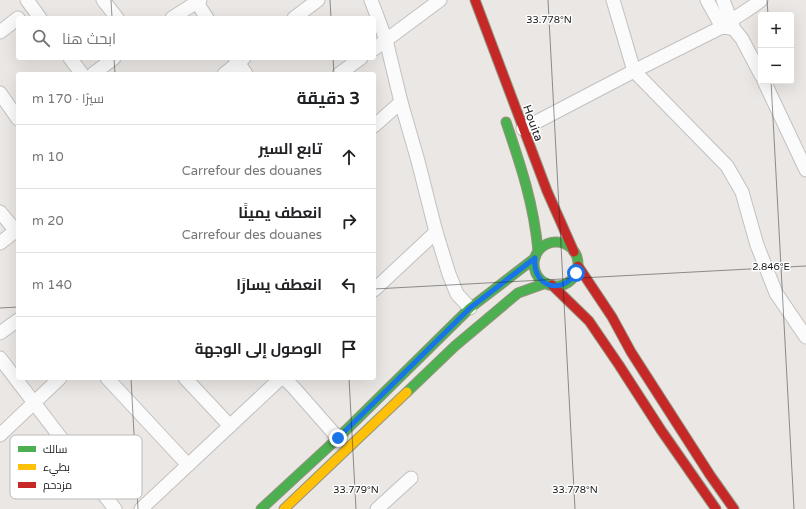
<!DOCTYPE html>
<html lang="ar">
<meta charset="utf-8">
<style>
:root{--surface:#fff;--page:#f2f2f2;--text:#202124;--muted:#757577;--line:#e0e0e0}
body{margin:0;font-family:"Varela Round",Cairo,sans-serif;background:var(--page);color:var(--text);direction:rtl}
.controls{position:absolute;right:12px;top:12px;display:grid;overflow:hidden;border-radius:4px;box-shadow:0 4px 16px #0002}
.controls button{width:36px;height:36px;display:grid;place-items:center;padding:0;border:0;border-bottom:1px solid var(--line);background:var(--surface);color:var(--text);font:20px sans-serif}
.stop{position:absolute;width:12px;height:12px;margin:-9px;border:3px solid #1a73e8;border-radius:50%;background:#fff}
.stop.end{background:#1a73e8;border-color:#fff;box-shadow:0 1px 4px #0008}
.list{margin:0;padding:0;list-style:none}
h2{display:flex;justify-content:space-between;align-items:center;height:52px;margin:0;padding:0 16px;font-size:17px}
h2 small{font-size:13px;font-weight:400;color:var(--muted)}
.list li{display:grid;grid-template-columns:26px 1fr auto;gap:12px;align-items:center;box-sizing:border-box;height:64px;padding:0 16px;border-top:1px solid var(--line)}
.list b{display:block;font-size:15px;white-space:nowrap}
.list p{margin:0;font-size:13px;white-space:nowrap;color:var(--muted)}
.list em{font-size:13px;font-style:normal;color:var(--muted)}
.icon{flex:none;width:22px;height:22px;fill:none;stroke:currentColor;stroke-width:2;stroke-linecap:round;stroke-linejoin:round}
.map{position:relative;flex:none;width:806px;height:509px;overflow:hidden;direction:ltr}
.search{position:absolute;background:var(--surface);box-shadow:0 4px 16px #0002;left:16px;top:16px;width:360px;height:44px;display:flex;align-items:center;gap:10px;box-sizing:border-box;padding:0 14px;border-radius:4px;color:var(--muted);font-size:15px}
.panel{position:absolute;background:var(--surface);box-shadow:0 4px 16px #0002;left:16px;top:72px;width:360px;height:308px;border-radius:4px;direction:rtl}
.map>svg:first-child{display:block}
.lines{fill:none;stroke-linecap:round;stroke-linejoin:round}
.street-casing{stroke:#c2c1c0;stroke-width:15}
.fast-casing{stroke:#94937c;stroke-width:11}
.slow-casing{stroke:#94937c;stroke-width:11}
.jam-casing{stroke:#94937c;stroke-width:11}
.street{stroke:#fcfbfb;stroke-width:13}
.fast{stroke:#4caf50;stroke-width:9}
.slow{stroke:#ffc107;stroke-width:9}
.jam{stroke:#c62828;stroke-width:9}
.route{stroke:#1a73e8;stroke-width:5}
.ticks{fill:none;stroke:#1b1b1b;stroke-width:1;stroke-opacity:0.45}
.labels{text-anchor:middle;stroke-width:3;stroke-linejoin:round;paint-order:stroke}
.street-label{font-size:12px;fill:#1b1b1b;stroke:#fff}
.key{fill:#fff;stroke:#bbb;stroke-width:1}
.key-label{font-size:11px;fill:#1b1b1b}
.ticks-label{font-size:10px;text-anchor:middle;fill:#1b1b1b;stroke:#fff;stroke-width:3;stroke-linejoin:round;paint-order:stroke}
</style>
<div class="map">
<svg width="806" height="509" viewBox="0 0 806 509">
<rect width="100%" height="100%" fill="#eae7e4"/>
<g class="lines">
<g class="street-casing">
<g id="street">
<polyline points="27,0 40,18"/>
<polyline points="103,0 117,18"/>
<polyline points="195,0 207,18"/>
<polyline points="371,0 386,40 401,102 418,161 436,232 449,274 457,294 470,308"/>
<polyline points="613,0 634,71 727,166 742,192 757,245 776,293 806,337"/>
<polyline points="707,0 722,27 730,28"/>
<polyline points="723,0 734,29 742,39 761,75"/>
<polyline points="172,18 200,0"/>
<polyline points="294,18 318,0"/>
<polyline points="0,32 18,18"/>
<polyline points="374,49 440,0"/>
<polyline points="70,58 82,74"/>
<polyline points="235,58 246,74"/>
<polyline points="93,74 114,58"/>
<polyline points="224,74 244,58"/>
<polyline points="339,74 361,58"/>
<polyline points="764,81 806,170"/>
<polyline points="0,93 18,119"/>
<polyline points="374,126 401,102"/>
<path d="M523,129L634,71L722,27C735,17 749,10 761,0"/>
<polyline points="0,212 16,231"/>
<polyline points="0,243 18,229"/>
<polyline points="374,290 436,232"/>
<polyline points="0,333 18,320"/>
<polyline points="0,358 115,509"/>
<polyline points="107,378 188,465"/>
<polyline points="185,378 230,426"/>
<polyline points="284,378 294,388 338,438"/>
<polyline points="0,435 60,378"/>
<polyline points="141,509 281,378"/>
<polyline points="377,509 411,478"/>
</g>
</g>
<g class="fast-casing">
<g id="fast">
<path d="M506,122C521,166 534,205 538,251"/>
<circle cx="556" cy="264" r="22"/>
<polyline points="407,392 455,346 518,293 546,283"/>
<polyline points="261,509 338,438 470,308 535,258"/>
</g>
</g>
<g class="slow-casing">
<polyline id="slow" points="284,509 407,392"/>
</g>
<g class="jam-casing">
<g id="jam">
<polyline points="475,0 547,191 574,252"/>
<polyline points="578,266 612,317 631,352 710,475 734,509"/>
<polyline points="552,285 589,321 619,365 661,430 716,509"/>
</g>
</g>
<use href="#street" class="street"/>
<use href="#fast" class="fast"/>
<use href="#slow" class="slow"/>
<use href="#jam" class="jam"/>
</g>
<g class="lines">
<path class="route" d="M338,438L470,308L535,258C532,286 560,296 576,273"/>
</g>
<path class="ticks" d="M111,0L112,18M330,0L331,18M548,0L575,509M767,0L768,15M114,58L115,74M333,58L334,74M771,81L794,509M374,289L806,266M0,308L18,307M131,378L138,509M349,378L356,509"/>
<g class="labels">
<g class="street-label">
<text transform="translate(533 123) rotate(70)" y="4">Houita</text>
</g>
</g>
<rect x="10" y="435" width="132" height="64" rx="6" class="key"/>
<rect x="18" y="446" width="18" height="6" fill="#4caf50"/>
<rect x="18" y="464" width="18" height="6" fill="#ffc107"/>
<rect x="18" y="482" width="18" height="6" fill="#c62828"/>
<g class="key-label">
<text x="43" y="453">سالك</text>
<text x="43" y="471">بطيء</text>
<text x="43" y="489">مزدحم</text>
</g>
<g class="ticks-label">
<text x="549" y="23">33.778°N</text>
<text x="771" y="270">2.846°E</text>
<text x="356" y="493">33.779°N</text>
<text x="575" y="493">33.778°N</text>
</g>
</svg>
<div class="controls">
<button>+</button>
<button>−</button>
</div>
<div class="stop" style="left:576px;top:273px"></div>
<div class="stop end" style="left:338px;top:438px"></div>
<div class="search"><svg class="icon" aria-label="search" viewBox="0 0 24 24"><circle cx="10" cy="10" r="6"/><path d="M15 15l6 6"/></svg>ابحث هنا</div>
<section class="panel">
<h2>3 دقيقة<small>سيرًا · 170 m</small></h2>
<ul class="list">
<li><svg class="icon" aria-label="ahead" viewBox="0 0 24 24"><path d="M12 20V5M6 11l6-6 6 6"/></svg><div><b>تابع السير</b><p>Carrefour des douanes</p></div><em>10 m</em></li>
<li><svg class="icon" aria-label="right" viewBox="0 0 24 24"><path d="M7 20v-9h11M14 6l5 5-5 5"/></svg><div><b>انعطف يمينًا</b><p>Carrefour des douanes</p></div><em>20 m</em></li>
<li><svg class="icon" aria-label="left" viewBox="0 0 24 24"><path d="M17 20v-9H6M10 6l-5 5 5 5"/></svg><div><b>انعطف يسارًا</b></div><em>140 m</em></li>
<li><svg class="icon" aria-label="arrive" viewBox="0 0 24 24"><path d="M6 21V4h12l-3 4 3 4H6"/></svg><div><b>الوصول إلى الوجهة</b></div></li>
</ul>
</section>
</div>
